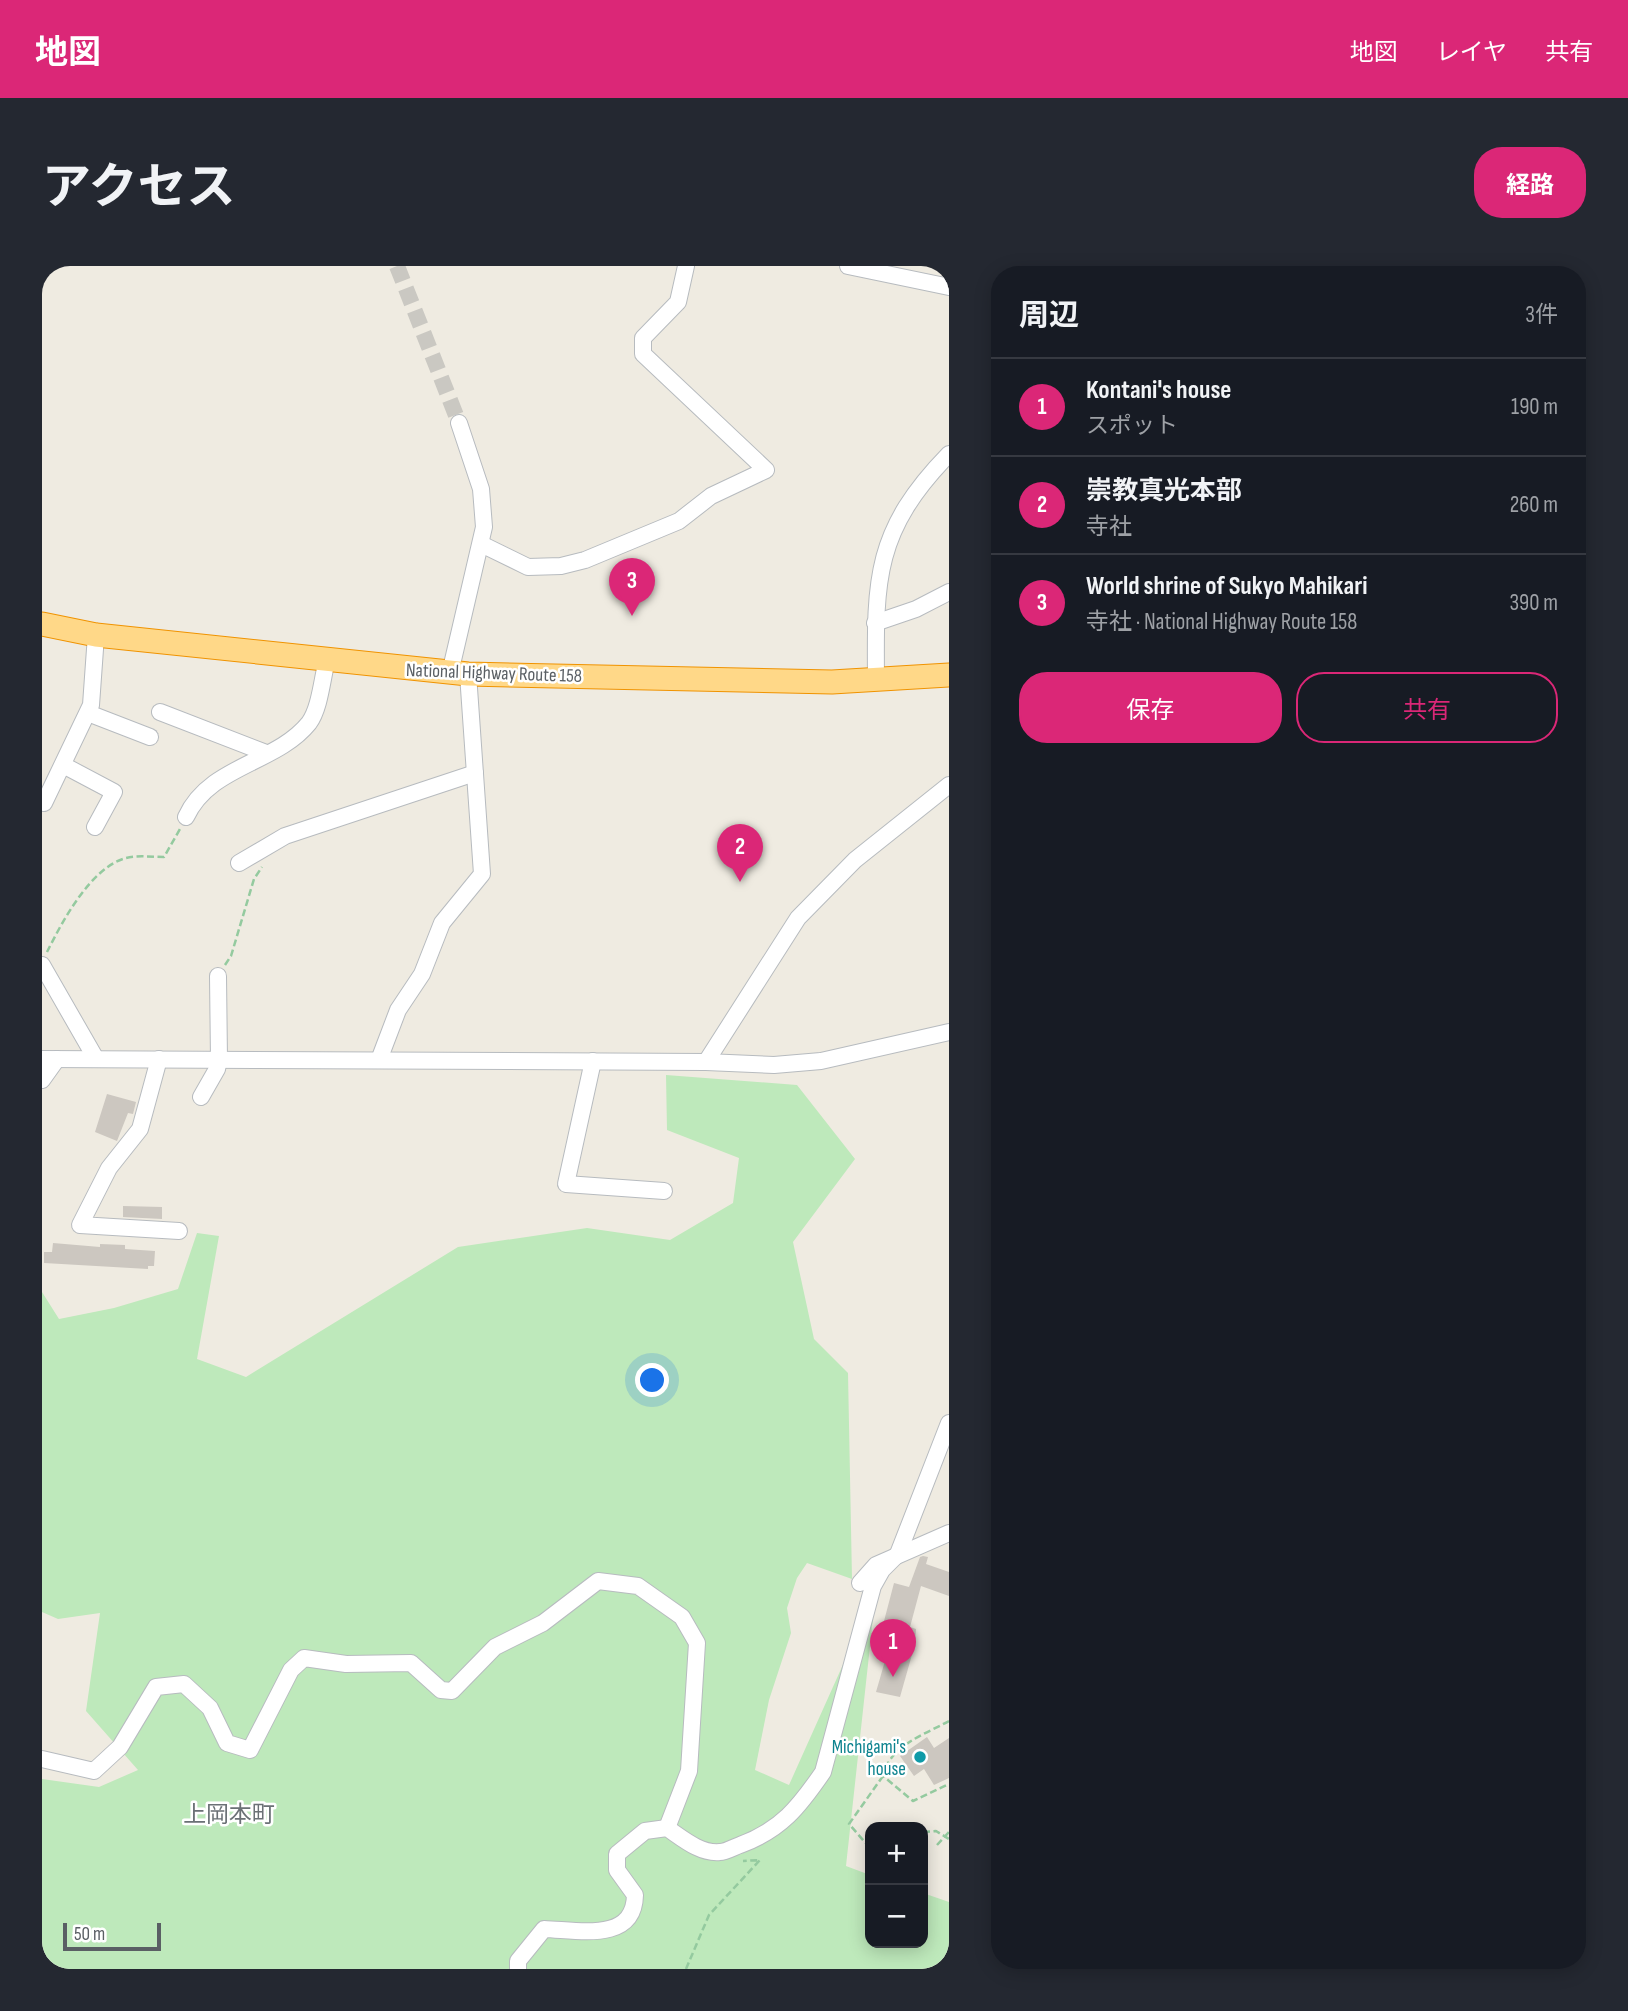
<!DOCTYPE html>
<html lang="ja">
<meta charset="utf-8">
<style>
:root{--surface:#171b24;--page:#242831;--text:#f1f3f6;--muted:#9ea1a6;--line:#363941;--accent:#db2777}
body{margin:0;font-family:"Sofia Sans Condensed","Noto Sans JP",sans-serif;background:var(--page);color:var(--text)}
.controls{position:absolute;right:21px;bottom:21px;display:grid;overflow:hidden;border-radius:14px;box-shadow:0 4px 18px #0003}
.controls button{width:63px;height:63px;display:grid;place-items:center;padding:0;border:0;border-bottom:2px solid var(--line);background:var(--surface);color:var(--text);font:35px sans-serif}
.scale{position:absolute;left:21px;bottom:18px;width:98px;box-sizing:border-box;padding-left:7px;border:4px solid #5a5f64;border-top:0;font-size:19px;line-height:24px;white-space:nowrap;color:#5a5f64;-webkit-text-stroke:5px #fff;paint-order:stroke}
.you{position:absolute;left:611px;top:1115px;width:24px;height:24px;margin:-18px;border:5px solid #fff;border-radius:50%;background:#1a73e8;box-shadow:0 0 0 10px #1a73e833}
.badge{display:grid;place-items:center;width:46px;height:46px;border-radius:50%;background:var(--accent);color:#fff;font-size:23px;font-weight:700}
.pin{position:absolute;translate:-50% -58px;filter:drop-shadow(0 2px 4px #0008)}
.pin::after{content:'';position:absolute;top:37px;width:24px;height:21px;background:inherit;clip-path:polygon(0 0,100% 0,50% 100%)}
.list{margin:0;padding:0;list-style:none}
h2{display:flex;justify-content:space-between;align-items:center;height:91px;margin:0;padding:0 28px;font-size:30px}
h2 small{font-size:23px;font-weight:400;color:var(--muted)}
.list li{display:grid;grid-template-columns:46px 1fr auto;gap:21px;align-items:center;box-sizing:border-box;height:98px;padding:0 28px;border-top:2px solid var(--line)}
.list b{display:block;font-size:26px;white-space:nowrap}
.list p{margin:0;font-size:23px;white-space:nowrap;color:var(--muted)}
.list em{font-size:23px;font-style:normal;color:var(--muted)}
.actions{display:flex;gap:14px;padding:21px 28px}
.actions a{flex:1;padding:16px 0;border:2px solid var(--accent);border-radius:28px;text-align:center;font-size:24px;color:var(--accent)}
.actions .main{background:var(--accent);color:#fff}
.map{position:relative;flex:none;width:907px;height:1703px;overflow:hidden;border-radius:28px}
header{display:flex;align-items:center;gap:42px;box-sizing:border-box;height:98px;padding:0 35px;background:var(--accent);color:#fff}
header strong{font-size:33px}
nav{display:flex;gap:38px;margin-inline-start:auto;font-size:24px}
.intro{display:flex;align-items:center;justify-content:space-between;box-sizing:border-box;height:168px;padding:0 42px}
h1{margin:0;font-size:49px}
.button{padding:18px 32px;border-radius:28px;background:var(--accent);color:#fff;font-size:24px;font-weight:700}
main{display:flex;gap:42px;padding:0 42px}
aside{flex:1;background:var(--surface);border-radius:28px;box-shadow:0 4px 18px #0003}
.map>svg:first-child{display:block}
.green{fill:#bee9bb}
.building{fill:#ccc7c0}
.lines{fill:none;stroke-linecap:round;stroke-linejoin:round}
.minor-tunnel{stroke:#cac8c2;stroke-width:16;stroke-dasharray:16 8;stroke-linecap:butt}
.minor-casing{stroke:#b7bbbf;stroke-width:18}
.highway-casing{stroke:#f09300;stroke-width:25}
.path{stroke:#94ca9f;stroke-width:2.5;stroke-dasharray:7 3.5;stroke-linecap:butt}
.minor{stroke:#fff;stroke-width:16}
.highway{stroke:#ffd888;stroke-width:23}
.culture-dot{fill:#0f9aa8;stroke:#fff;stroke-width:2.5}
.labels{text-anchor:middle;stroke-width:5;stroke-linejoin:round;paint-order:stroke}
.street-label{font-size:19px;fill:#5a5f64;stroke:#fff}
.culture-label{font-size:19px;fill:#0d838f;stroke:#fff;text-anchor:end}
.quarter-label{font-size:23px;fill:#6b7176;stroke:#fff}
</style>
<header>
<strong>地図</strong>
<nav><a>地図</a><a>レイヤ</a><a>共有</a></nav>
</header>
<div class="intro"><h1>アクセス</h1><a class="button">経路</a></div>
<main>
<div class="map">
<svg width="907" height="1703" viewBox="0 0 907 1703">
<rect width="100%" height="100%" fill="#efebe1"/>
<polygon class="green" points="624,809 755,819 813,893 751,976 772,1073 806,1107 810,1313 765,1297 755,1312 745,1342 749,1367 727,1434 713,1504 747,1519 834,1325 804,1600 828,1609 828,1677 881,1677 881,1627 907,1636 907,1703 0,1703 0,1513 57,1521 96,1504 44,1445 58,1347 16,1353 0,1346 0,1026 17,1053 72,1042 136,1023 155,967 177,970 155,1093 204,1111 416,981 545,962 628,974 691,937 697,892 625,864"/>
<g class="building">
<polygon points="65,828 94,836 91,848 86,847 75,875 53,866"/>
<polygon points="81,940 120,941 120,953 81,951"/>
<polygon points="11,977 58,981 58,978 83,979 83,983 113,985 112,1000 106,1000 106,1003 2,997 2,986 10,986"/>
<polygon points="881,1290 886,1291 884,1298 907,1306 907,1330 879,1320 868,1361 874,1363 873,1378 858,1431 834,1426 847,1381 836,1378 852,1317 867,1321 878,1291"/>
<polygon points="885,1471 892,1482 907,1472 907,1512 892,1519 882,1503 872,1510 858,1490"/>
</g>
<g class="lines">
<polyline class="minor-tunnel" points="355,0 417,157"/>
<g class="minor-casing">
<g id="minor">
<polyline points="806,0 907,21"/>
<polyline points="439,278 486,301 519,300 543,294 637,255 669,230 724,204 601,88 601,72 636,36 644,0"/>
<polyline points="833,357 874,343 907,326"/>
<polyline points="408,407 442,261 439,223 417,157"/>
<path d="M834,413C833,312 833,264 907,188"/>
<polyline points="118,446 224,487"/>
<polyline points="46,447 108,471"/>
<polyline points="21,499 72,526 53,561"/>
<polyline points="2,537 49,439 54,369"/>
<path d="M144,551C168,499 234,498 267,457C278,442 280,413 285,394"/>
<polyline points="197,597 243,570 433,507"/>
<polyline points="0,699 54,793"/>
<polyline points="0,793 664,796 732,799 779,795 907,766"/>
<polyline points="117,793 98,863 67,902 38,959 137,965"/>
<polyline points="337,794 356,744 380,708 400,657 440,608 426,408"/>
<polyline points="551,795 524,918 622,925"/>
<polyline points="664,796 756,652 813,594 907,519"/>
<polyline points="0,814 15,793"/>
<polyline points="159,831 175,803 177,794 176,710"/>
<polyline points="818,1317 834,1299 907,1267"/>
<polyline points="0,1493 52,1505 78,1481 114,1421 142,1418 168,1442 185,1477 208,1484 249,1404 262,1392 304,1398 369,1397 399,1424 410,1425 453,1381 501,1357 556,1315 596,1320 640,1351 655,1377 647,1505 625,1562"/>
<path d="M476,1703V1695L502,1663C536,1664 592,1677 593,1629L575,1604V1588L603,1565L625,1562C640,1572 658,1588 678,1586C684,1586 692,1581 698,1579C739,1564 757,1541 781,1506L831,1320L840,1304L856,1288L907,1157"/>
</g>
</g>
<g class="highway-casing">
<polyline id="highway" points="0,358 54,369 426,408 790,416 907,409"/>
</g>
<g class="path">
<path d="M5,686C20,656 49,601 84,592C96,589 109,591 122,591L138,563"/>
<polyline points="183,699 189,690 212,613 220,601"/>
<path d="M907,1455C882,1469 848,1479 841,1510L871,1535L907,1518"/>
<polyline points="881,1566 894,1565 907,1573"/>
<polyline points="895,1579 907,1566"/>
<polyline points="828,1582 807,1558 841,1510"/>
<polyline points="644,1703 667,1649 718,1594 701,1595"/>
</g>
<use href="#minor" class="minor"/>
<use href="#highway" class="highway"/>
</g>
<circle class="culture-dot" cx="878" cy="1491" r="7"/>
<g class="labels">
<g class="street-label">
<text transform="translate(452 406) rotate(2)" y="7">National Highway Route 158</text>
</g>
<g class="culture-label">
<text x="864" y="1487">Michigami's<tspan x="864" dy="22">house</tspan></text>
</g>
<g class="quarter-label">
<text x="187" y="1556">上岡本町</text>
</g>
</g>
</svg>
<div class="controls">
<button>+</button>
<button>−</button>
</div>
<div class="scale">50 m</div>
<div class="you"></div>
<div class="pin badge" style="left:851px;top:1411px">1</div>
<div class="pin badge" style="left:698px;top:616px">2</div>
<div class="pin badge" style="left:590px;top:350px">3</div>
</div>
<aside>
<h2>周辺<small>3件</small></h2>
<ul class="list">
<li><span class="badge">1</span><div><b>Kontani's house</b><p>スポット</p></div><em>190 m</em></li>
<li><span class="badge">2</span><div><b>崇教真光本部</b><p>寺社</p></div><em>260 m</em></li>
<li><span class="badge">3</span><div><b>World shrine of Sukyo Mahikari</b><p>寺社 · National Highway Route 158</p></div><em>390 m</em></li>
</ul>
<div class="actions"><a class="main">保存</a><a>共有</a></div>
</aside>
</main>
